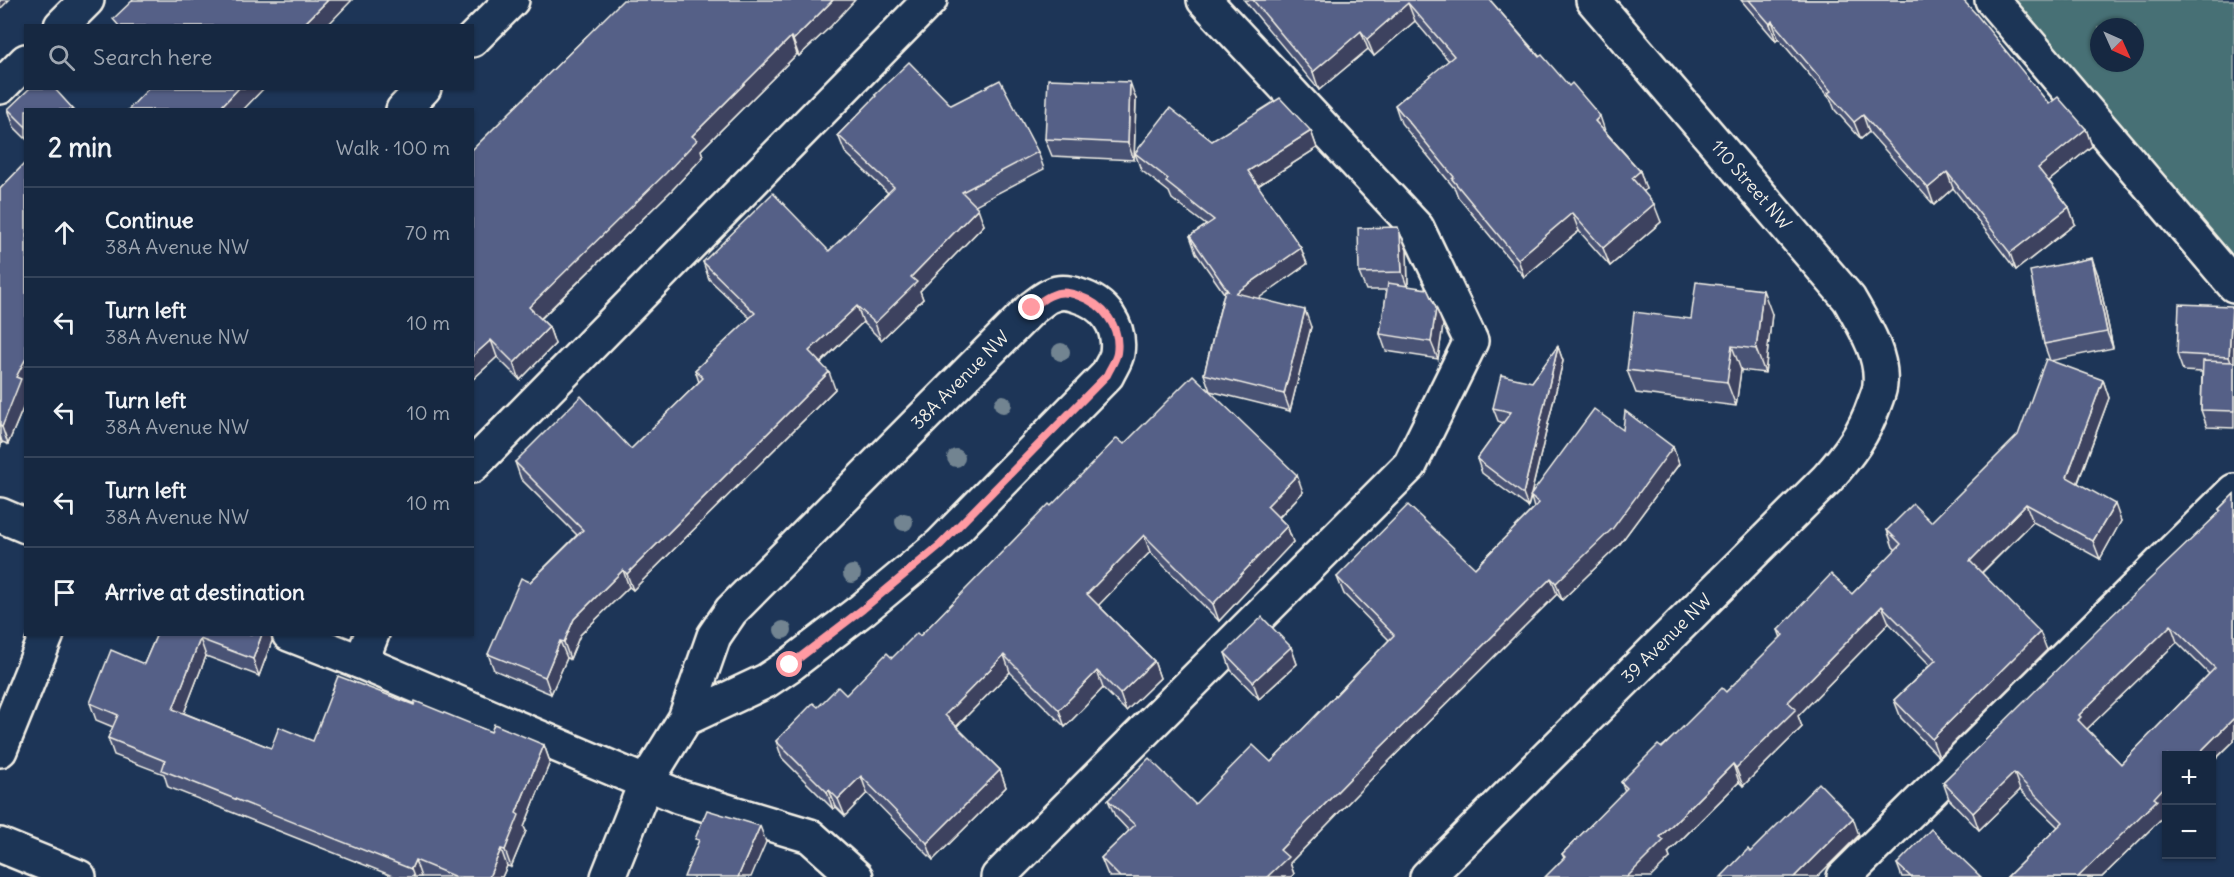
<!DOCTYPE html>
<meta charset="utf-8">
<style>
:root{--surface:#162841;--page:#23344c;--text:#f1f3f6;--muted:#9ea6b1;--line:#35445a}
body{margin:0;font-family:Delius,sans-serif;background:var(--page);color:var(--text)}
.controls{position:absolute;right:18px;bottom:18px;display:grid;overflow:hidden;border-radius:0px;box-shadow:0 2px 4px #0004}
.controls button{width:54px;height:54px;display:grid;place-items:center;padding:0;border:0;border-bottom:2px solid var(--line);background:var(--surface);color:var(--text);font:30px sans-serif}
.compass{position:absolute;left:2090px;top:18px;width:54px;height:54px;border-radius:50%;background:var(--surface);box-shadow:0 2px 4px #0004;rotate:135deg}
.stop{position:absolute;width:18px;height:18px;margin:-14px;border:4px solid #ff9aa2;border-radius:50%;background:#fff}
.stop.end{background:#ff9aa2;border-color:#fff;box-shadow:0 2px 6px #0008}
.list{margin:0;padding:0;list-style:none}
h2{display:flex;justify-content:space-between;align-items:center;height:78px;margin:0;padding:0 24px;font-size:26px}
h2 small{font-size:20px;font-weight:400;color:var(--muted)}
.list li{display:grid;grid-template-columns:39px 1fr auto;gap:18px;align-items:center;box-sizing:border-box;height:90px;padding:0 24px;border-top:2px solid var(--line)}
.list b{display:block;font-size:22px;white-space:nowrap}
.list p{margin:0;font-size:20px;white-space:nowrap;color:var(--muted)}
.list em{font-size:20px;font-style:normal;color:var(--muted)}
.icon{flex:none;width:33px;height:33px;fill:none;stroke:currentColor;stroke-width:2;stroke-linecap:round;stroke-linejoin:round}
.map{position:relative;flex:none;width:2234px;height:877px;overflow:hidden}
.search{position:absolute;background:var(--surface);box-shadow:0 2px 4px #0004;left:24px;top:24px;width:450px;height:66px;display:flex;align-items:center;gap:15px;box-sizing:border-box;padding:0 21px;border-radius:0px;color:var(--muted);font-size:22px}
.panel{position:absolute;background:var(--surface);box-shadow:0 2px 4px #0004;left:24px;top:108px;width:450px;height:528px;border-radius:0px}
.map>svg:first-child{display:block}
.green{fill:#477075;stroke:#9eb0ae;stroke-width:1.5;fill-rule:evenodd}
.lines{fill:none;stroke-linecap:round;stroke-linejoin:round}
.minor-casing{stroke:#f4f1e8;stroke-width:38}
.minor{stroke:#1d3557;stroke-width:33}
.tree{fill:#728491}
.wall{fill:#495374;stroke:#f4f1e8;stroke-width:1.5;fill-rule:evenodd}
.shaded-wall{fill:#3c435e;stroke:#f4f1e8;stroke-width:1.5}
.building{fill:#556087;stroke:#f4f1e8;stroke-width:1.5;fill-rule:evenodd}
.route{stroke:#ff9aa2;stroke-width:8}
.labels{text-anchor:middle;stroke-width:6;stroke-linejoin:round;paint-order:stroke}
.street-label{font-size:18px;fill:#f4f1e8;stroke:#1d3557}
</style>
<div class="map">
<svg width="2234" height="877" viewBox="0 0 2234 877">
<rect width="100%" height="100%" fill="#1d3557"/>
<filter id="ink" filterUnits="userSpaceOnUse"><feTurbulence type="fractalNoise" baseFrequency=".0167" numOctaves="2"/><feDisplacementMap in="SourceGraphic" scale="12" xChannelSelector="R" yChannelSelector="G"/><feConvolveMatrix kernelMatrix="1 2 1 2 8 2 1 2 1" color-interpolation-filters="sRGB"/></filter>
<g filter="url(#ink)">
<path class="green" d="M2008,0H2234V264ZM2099,27H2135V63H2099Z"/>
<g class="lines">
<g class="minor-casing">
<g id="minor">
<polyline points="1992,0 2234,285"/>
<polyline points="61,26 87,0"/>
<polyline points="472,40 512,0"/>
<polyline points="0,87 26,61"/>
<polyline points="403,110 424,88"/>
<polyline points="472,466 930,0"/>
<polyline points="0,515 26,526"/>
<polyline points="289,634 361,662 680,797 810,836 856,877"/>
<polyline points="361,662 372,634"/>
<polyline points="0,750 47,634"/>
<polyline points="0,845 79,877"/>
<path id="s1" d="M608,877L646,782L685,719L714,636L731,611L1032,308C1038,304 1045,297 1052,295C1060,291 1071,293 1079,296C1104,303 1121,326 1117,353C1116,360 1110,368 1107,375L940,545L863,609L790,665L766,681L685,719"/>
<polyline points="998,877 1410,465 1471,341 1417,228 1204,0"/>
<path id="s2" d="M1427,877L1827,479C1849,454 1864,434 1875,402C1877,396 1880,390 1880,384C1883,354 1863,324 1849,299L1593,0"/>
<polyline points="1844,877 2234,491"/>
</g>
</g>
<use href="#minor" class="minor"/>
</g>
<g class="tree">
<circle cx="1061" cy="352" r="9"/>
<circle cx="1003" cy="404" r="9"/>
<circle cx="956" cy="458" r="9"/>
<circle cx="904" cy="522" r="9"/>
<circle cx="852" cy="574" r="9"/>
<circle cx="783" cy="630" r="9"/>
</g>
<g class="wall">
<polygon points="1244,0 1490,0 1640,171 1646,189 1643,192 1661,222 1610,266 1579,231 1524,277 1458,197 1455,189 1401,123 1395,105 1449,61 1415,21 1374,56 1368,49 1319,90"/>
<polygon points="1741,0 1963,0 2049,104 2086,129 2092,146 2049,181 2069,207 2075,224 2016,270 1953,188 1934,205 1869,132 1861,139 1835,110 1831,100 1778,38 1776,41"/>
<polygon points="831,26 799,56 797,54 701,150 703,157 672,190 541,319 549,327 555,344 520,380 497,357 472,380 472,150 587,36"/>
<polygon points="875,95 951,105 1038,152 1044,169 975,205 984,225 920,291 923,299 881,340 863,322 821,363 835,389 633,590 629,587 580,635 570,659 567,658 551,694 494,670 488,654 530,582 577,535 521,479 515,462 631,449 699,382 695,370 750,318 709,279 703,262 829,251 888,193 845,152 838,135 876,97"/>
<polygon points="1136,99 1134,160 1052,156 1045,139"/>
<polygon points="8,109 26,110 26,139 14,127"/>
<polygon points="1311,131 1317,148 1258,186 1301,248 1307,264 1258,298 1311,327 1290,411 1210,391 1204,374 1224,293 1196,253 1190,236 1206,225 1172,199 1169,192 1141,170 1135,153 1212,141"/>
<polygon points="26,162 26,401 8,444 2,442 0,448 0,189"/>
<polygon points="1400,233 1407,250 1408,286 1443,325 1438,359 1386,351 1380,334 1387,290 1366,290 1359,273"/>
<polygon points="2098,275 2113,348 2050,361 2044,344"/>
<polygon points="2234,312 2234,428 2207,427 2201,410 2202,372 2183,371 2177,354"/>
<polygon points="1772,314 1765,373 1741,370 1736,406 1636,393 1627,370 1691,319"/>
<polygon points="1558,347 1563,361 1531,495 1623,430 1673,447 1679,464 1619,545 1562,600 1557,594 1382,768 1290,863 1294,874 1291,877 1110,877 1108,875 1101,858 1129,831 1115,816 1108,800 1195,804 1271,762 1389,640 1344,594 1337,577 1475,568 1534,508 1531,497 1528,507 1482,473 1477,459 1503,423 1498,421 1493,408 1532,382"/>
<polygon points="2103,380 2109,398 2078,483 2121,521 2100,559 2033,522 1982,573 2047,650 1939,757 1901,718 1894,700 1930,665 1889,623 1798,716 1802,727 1743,786 1739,782 1668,853 1670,858 1564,858 1562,854 1625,791 1621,782 1726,692 1781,638 1778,630 1852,594 1896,550 1893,547 1887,530 1931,522"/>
<polygon points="1124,444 1303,492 1279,518 1287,526 1293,542 1219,621 1150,552 1098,605 1154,661 1160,678 1126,711 1103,688 1065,727 1010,672 956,727 1000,770 1006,787 933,860 867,793 845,816 836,807 833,809 782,758 776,741 818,707 846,695 920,636 1051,506"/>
<path d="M2234,494V741L2162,813L2163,817L2102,877H2007L2058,827L2020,790L1979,830L1949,799L1943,782L2220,512L2219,509ZM2177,642L2209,674L2121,764L2087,729Z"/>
<polygon points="157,634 272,641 259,676 206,656 184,713 271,748 313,741 414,705 491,732 544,745 550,762 524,827 526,831 511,867 507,866 502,877 395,877 168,787 164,774 114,755 108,738 113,727 96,720 90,703 144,664"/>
<polygon points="1291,647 1297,664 1259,699 1231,670 1225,653"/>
<polygon points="1897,864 1981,877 1902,877"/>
</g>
<g class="shaded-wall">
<polygon points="0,0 9,0 0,9"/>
<polygon points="328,0 352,0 327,26 302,26"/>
<polygon points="833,0 855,0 831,26 799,56 793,40"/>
<polygon points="1408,3 1415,21 1374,56 1367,39"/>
<polygon points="1772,21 1778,38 1776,41 1770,24"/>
<polygon points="1361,31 1368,49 1319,90 1313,72"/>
<polygon points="791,37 797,54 701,150 703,157 672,190 535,324 529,307 692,136"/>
<polygon points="1130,82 1136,99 1134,160 1128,143"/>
<polygon points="239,88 264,88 243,110 218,110"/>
<polygon points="1863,115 1869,132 1861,139 1854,122"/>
<polygon points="1600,116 1606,134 1595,121"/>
<polygon points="2086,129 2092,146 2045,184 2038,168"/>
<polygon points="1311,131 1317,148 1254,188 1248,171"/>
<polygon points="1640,171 1646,189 1638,196 1632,178"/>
<polygon points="1947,172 1953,188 1934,205 1928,188"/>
<polygon points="1654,204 1661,222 1610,266 1603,248"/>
<polygon points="2069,207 2075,224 2016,270 2010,253"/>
<polygon points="978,208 984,225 920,291 923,299 881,340 875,323 911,277"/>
<polygon points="1572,213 1579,231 1524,277 1518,259"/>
<polygon points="1400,233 1407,250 1408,289 1402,272"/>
<polygon points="1301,248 1307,264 1242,310 1236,293"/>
<polygon points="2092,258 2098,275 2113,348 2107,332"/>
<polygon points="1763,290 1772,314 1765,373 1756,349"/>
<polygon points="857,306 863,322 815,368 809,351"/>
<polygon points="2232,306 2234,312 2234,370 2229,357"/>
<polygon points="1436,308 1443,325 1438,359 1431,342"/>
<polygon points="1305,310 1311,327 1290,411 1284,394"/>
<polygon points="549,327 555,344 520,380 514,363"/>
<polygon points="491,340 497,357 472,380 472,357"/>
<polygon points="1732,346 1741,370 1736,406 1727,382"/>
<polygon points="1558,347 1563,361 1528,507 1523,494"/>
<polygon points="26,358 26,401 8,444 2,427 16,377"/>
<polygon points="829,372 835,389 633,590 627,574"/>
<polygon points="2103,380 2109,398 2073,495 2067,477"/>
<polygon points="0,435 2,442 0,448"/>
<polygon points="1673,447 1679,464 1619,545 1562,600 1556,583"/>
<polygon points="1297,475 1303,492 1273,523 1267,506"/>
<polygon points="2026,504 2033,522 1976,578 1970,561"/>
<polygon points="2115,504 2121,521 2100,559 2093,541"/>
<polygon points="1287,526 1293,542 1219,621 1213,604"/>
<polygon points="1144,535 1150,552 1093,611 1087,594"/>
<polygon points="623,570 629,587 580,635 570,659 564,642 574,619"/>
<polygon points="1551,578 1557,594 1382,768 1290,863 1294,874 1291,877 1267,877 1280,850 1376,752"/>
<polygon points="1882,606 1889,623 1798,716 1802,727 1743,786 1736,768 1788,702"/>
<polygon points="2171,625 2177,642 2086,730 2078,720 2079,715"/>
<polygon points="2040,632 2047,650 1939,757 1932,739"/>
<polygon points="262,634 271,634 272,641 259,676 253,659"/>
<polygon points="200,639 206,656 179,726 173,709"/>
<polygon points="560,641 567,658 551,694 545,677"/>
<polygon points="1291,647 1297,664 1259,699 1253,682"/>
<polygon points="1004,655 1010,672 951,732 945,715"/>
<polygon points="1154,661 1160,678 1126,711 1120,694"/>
<polygon points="1097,671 1103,688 1065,727 1059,710"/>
<polygon points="2234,718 2234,741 2211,763 2211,756 2196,756"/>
<polygon points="544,745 550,762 524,827 526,831 511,867 505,850 516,813"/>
<polygon points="1733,764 1739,782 1668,853 1670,858 1651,877 1627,877 1660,837"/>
<polygon points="1000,770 1006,787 933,860 927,843"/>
<polygon points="2014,773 2020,790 1979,830 1973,813"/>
<polygon points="861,776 867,793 845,816 838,799"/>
<polygon points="2166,785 2166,808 2162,813 2163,817 2102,877 2078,877"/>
<polygon points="829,790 836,807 833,809 827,792"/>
<polygon points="1853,818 1859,835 1817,877 1794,877"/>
<polygon points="760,826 766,842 751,877 738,877"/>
<polygon points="501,849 507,866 502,877 489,877"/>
<polygon points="415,860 421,877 414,877 411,869"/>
</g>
<g class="building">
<polygon points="133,0 328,0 302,26 119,26 113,19"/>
<polygon points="623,0 833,0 793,40 791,37 692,136 697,140 666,173 529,307 549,327 514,363 491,340 472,357 472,150"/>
<polygon points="1253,0 1490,0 1539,57 1542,55 1569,86 1572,83 1600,116 1595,121 1640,171 1632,178 1654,204 1603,248 1572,213 1518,259 1452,179 1454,177 1395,105 1454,56 1408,3 1367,39 1361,31 1313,72"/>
<polygon points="1749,0 1963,0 1976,14 2049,104 2058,97 2086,129 2038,168 2069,207 2010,253 1947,172 1928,188 1863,115 1854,122 1828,93 1831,91 1772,21 1770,24"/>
<polygon points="909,62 951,105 1000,80 1038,152 962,192 978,208 911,277 917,282 875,323 857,306 809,351 829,372 627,574 623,570 574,619 564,642 560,641 545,677 488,654 521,578 530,582 583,530 515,462 581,396 631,449 703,378 695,370 755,313 703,262 773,193 829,251 894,187 838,135 876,96 875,95"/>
<polygon points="1048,79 1130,82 1128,143 1045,139"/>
<polygon points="30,88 54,88 74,110 26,110 26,127 8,109"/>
<polygon points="149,88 239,88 218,110 128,110"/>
<polygon points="1280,98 1311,131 1248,171 1301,248 1236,293 1305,310 1284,394 1204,374 1225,290 1228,291 1190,236 1214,220 1166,182 1168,179 1135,153 1170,108 1212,141"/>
<polygon points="26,162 26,358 16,377 21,379 2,427 0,426 0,189"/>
<polygon points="1398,227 1400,233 1402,272 1359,273 1358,228"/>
<polygon points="2092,258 2107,332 2044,344 2030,271"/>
<polygon points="1696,282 1763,290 1756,349 1732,346 1727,382 1627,370 1634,312 1691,319"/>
<polygon points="1388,283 1427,289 1436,308 1431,342 1380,334"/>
<polygon points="2179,304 2232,306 2229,357 2177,354"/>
<polygon points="1557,347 1558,347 1523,494 1477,459 1511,412 1493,408 1501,375 1532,382"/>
<polygon points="2046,359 2103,380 2067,477 2115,504 2093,541 2026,504 1970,561 2040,632 1932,739 1894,700 1936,660 1882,606 1788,702 1796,709 1736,768 1733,764 1660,837 1664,840 1627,877 1545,877 1565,857 1562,854 1627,788 1621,782 1658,745 1662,748 1722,688 1726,692 1783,635 1778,630 1831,574 1852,594 1901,544 1887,530 1913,504 1931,522 2018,435"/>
<polygon points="2203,361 2234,362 2234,411 2201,410"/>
<polygon points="1193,375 1297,475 1267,506 1287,526 1213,604 1144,535 1087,594 1154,661 1120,694 1097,671 1059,710 1004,655 945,715 1000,770 927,843 861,776 838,799 829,790 827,792 776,741 813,703 818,707 838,687 846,695 887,653 892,658 917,633 920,636 1049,504 1051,506 1117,438 1124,444"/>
<polygon points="1594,409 1623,430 1625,411 1673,447 1613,528 1556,583 1551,578 1376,752 1280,850 1288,857 1267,877 1120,877 1101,858 1135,825 1108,800 1149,758 1195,804 1253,745 1271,762 1394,635 1337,577 1408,505 1475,568 1539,503 1530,496"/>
<path d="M2234,494V718L2196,756H2166V785L2154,798L2157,800L2078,877H2007L2063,822L2014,773L1973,813L1943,782L2104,623L2221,511L2219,509ZM2171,625L2215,668L2121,764L2078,720L2081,717L2079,715Z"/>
<polygon points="1262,617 1291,647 1253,682 1225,653"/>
<polygon points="157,634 262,634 253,659 200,639 173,709 271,748 279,727 313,741 338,676 414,705 415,701 491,732 494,724 544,745 516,813 519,815 505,850 501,849 489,877 456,877 415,860 411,869 162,770 165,761 108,738 118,715 90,703 111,650 144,664"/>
<polygon points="1819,783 1853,818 1794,877 1721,877 1748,849 1750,852"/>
<polygon points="707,810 760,826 738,877 684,877 699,840 695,839"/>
<polygon points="1931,829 1981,877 1911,877 1897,864"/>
</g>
</g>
<g class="lines" filter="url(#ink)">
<path class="route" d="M790,665L863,609L940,545L1107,375C1110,368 1116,360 1117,353C1121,326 1103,304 1079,296C1071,293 1060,291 1052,295C1045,297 1038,304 1032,308"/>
</g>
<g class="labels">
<g class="street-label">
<text transform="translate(1751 185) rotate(49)" y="6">110 Street NW</text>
<text dy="6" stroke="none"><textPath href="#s1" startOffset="620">38A Avenue NW</textPath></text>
<text dy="6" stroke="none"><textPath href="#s2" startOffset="338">39 Avenue NW</textPath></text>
</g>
</g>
</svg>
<div class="controls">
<button>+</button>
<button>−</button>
</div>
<svg class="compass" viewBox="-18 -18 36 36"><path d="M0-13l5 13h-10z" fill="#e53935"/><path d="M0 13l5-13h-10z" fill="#9ea6b1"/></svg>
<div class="stop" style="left:790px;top:665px"></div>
<div class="stop end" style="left:1032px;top:308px"></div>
<div class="search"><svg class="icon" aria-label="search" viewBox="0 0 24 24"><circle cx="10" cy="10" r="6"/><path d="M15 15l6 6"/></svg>Search here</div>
<section class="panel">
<h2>2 min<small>Walk · 100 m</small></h2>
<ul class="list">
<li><svg class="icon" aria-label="ahead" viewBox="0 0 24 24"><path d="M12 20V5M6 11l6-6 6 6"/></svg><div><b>Continue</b><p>38A Avenue NW</p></div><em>70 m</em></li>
<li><svg class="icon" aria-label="left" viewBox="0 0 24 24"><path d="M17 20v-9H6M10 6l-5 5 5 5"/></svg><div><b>Turn left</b><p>38A Avenue NW</p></div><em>10 m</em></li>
<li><svg class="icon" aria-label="left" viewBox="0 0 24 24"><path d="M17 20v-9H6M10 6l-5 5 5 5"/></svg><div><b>Turn left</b><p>38A Avenue NW</p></div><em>10 m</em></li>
<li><svg class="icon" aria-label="left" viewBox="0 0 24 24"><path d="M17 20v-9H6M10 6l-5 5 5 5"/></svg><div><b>Turn left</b><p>38A Avenue NW</p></div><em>10 m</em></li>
<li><svg class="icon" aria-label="arrive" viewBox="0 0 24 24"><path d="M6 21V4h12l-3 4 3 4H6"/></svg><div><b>Arrive at destination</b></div></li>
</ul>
</section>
</div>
